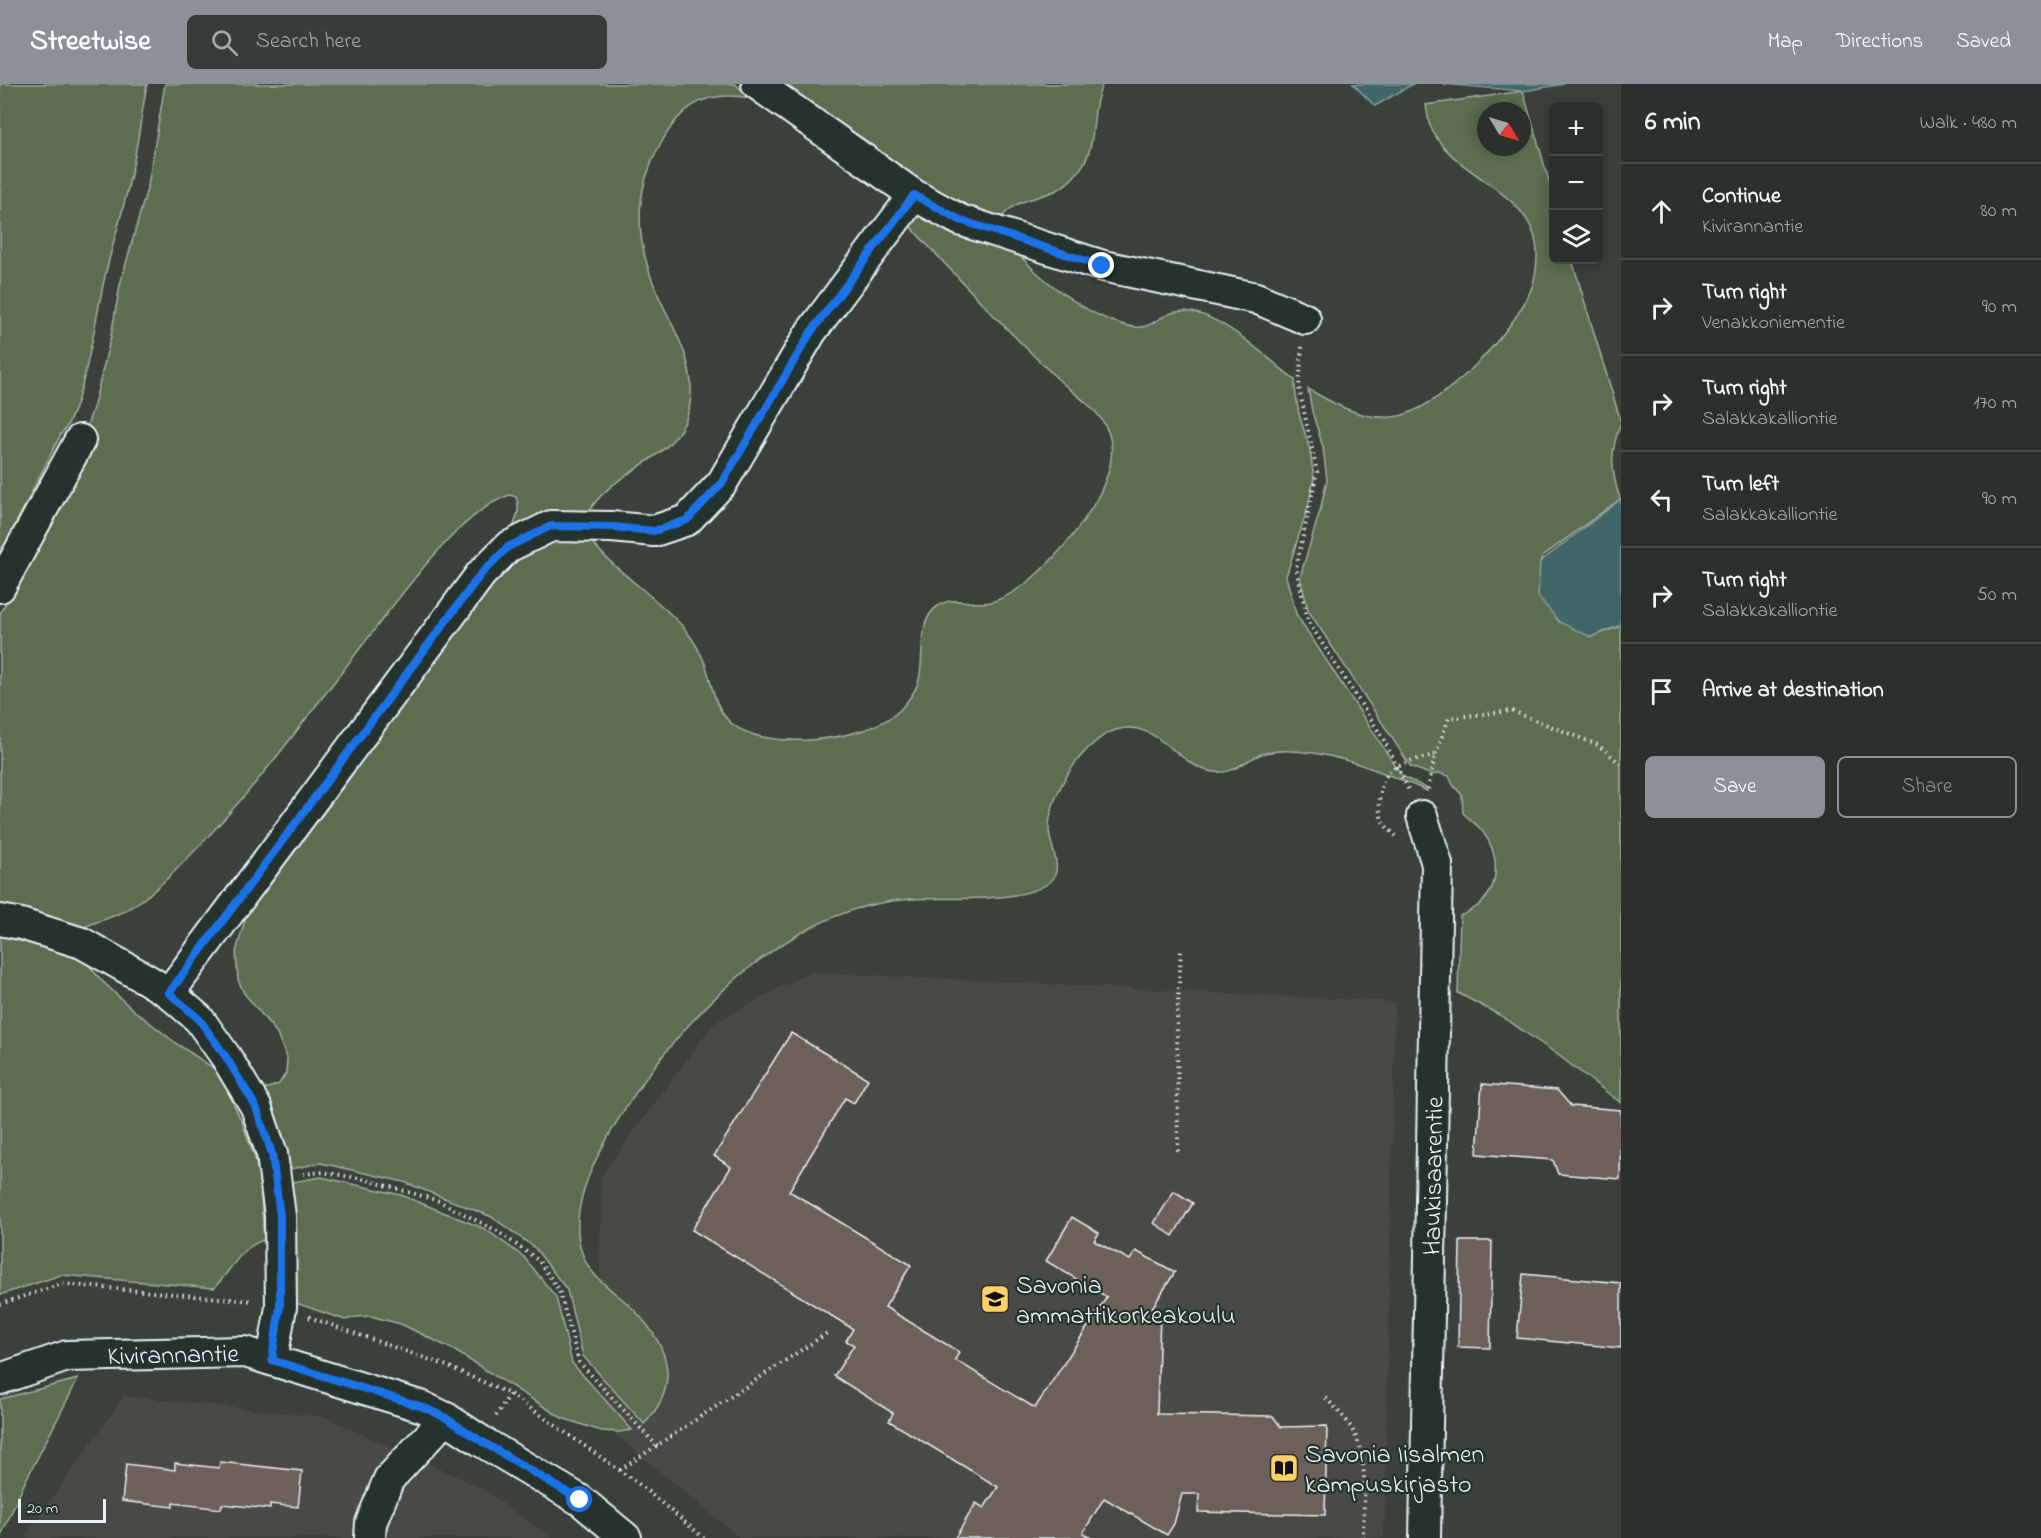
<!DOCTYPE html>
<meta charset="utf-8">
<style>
:root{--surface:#2c302c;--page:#383c38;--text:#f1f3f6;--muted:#a6a9a9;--line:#484b48;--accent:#8c9099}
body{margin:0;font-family:"Indie Flower",sans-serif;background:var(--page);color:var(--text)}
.controls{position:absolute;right:18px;top:18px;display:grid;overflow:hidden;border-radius:9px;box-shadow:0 3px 15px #0003}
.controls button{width:54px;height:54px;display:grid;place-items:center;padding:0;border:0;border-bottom:2px solid var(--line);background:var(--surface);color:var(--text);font:30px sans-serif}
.compass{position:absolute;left:1477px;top:18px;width:54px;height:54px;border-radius:50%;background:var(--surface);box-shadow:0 3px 15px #0003;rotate:128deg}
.scale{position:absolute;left:18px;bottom:15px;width:88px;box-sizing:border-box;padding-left:6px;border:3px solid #e8f1f8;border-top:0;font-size:16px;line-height:21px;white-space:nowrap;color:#e8f1f8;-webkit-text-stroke:4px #26332d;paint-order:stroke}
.stop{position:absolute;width:18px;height:18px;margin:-14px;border:4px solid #1a73e8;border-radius:50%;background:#fff}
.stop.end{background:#1a73e8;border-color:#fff;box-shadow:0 2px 6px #0008}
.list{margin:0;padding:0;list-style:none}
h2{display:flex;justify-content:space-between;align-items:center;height:78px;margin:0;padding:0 24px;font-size:26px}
h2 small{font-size:20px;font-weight:400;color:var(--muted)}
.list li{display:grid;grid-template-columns:39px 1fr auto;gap:18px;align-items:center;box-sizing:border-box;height:96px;padding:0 24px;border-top:2px solid var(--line)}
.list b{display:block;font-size:22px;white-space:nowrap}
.list p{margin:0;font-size:20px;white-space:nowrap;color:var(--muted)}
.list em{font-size:20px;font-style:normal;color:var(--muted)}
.actions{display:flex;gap:12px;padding:18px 24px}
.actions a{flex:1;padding:14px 0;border:2px solid var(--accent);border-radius:9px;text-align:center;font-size:21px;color:var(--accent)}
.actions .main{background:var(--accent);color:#fff}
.icon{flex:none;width:33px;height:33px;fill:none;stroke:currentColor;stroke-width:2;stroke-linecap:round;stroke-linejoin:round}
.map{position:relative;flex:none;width:1621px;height:1454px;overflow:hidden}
header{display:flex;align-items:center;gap:36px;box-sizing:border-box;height:84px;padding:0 30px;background:var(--accent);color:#fff}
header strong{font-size:28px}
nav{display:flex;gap:33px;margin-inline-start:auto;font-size:21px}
.search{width:420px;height:54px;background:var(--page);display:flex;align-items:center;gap:15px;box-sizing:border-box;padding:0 21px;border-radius:9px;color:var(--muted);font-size:22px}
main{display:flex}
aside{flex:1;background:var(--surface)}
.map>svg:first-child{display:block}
.built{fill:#4a4a44}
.green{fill:#5d6d50;stroke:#a2afa4;stroke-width:1.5;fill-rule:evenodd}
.water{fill:#426667;stroke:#849ea1;stroke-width:1.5}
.building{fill:#6d605a;stroke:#e8f1f8;stroke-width:1.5}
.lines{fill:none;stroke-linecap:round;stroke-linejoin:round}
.minor-casing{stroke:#e8f1f8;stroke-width:34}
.path{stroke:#e8f1f8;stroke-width:4;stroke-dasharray:1.5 4.5;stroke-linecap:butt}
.minor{stroke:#26332d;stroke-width:30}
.route{stroke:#1a73e8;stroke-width:8}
.labels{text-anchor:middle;stroke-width:4.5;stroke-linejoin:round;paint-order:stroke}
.street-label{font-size:26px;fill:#e8f1f8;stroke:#26332d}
.poi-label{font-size:26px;fill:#e8f1f8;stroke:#26332d;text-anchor:start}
</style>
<header>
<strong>Streetwise</strong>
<div class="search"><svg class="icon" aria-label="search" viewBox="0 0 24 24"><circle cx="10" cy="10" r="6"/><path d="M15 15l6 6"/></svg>Search here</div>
<nav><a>Map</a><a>Directions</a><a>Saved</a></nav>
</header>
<main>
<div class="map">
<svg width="1621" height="1454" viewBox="0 0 1621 1454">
<rect width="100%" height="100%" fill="#3b403a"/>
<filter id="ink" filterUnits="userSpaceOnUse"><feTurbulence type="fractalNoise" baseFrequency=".0167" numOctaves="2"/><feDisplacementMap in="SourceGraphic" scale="12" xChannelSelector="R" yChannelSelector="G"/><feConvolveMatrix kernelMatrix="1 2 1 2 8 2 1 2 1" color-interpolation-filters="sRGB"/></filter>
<g filter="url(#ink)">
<g class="built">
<polygon points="809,888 1395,918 1384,1454 740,1454 599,1337 601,1092 713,940"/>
<polygon points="124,1312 324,1333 480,1403 552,1454 24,1454"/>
</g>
<g class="green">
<path d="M0,0H147C141,33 137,67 129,99C122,132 111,164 104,197C96,231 83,327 61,350L0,471Z"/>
<path d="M165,0H735L751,14C716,8 690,14 669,46C634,99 632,148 656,206C673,246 699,280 689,326C676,379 611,384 587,431L512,446C516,435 521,425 516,413L510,411C461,426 400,513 368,554C340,590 313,626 285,662C251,706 214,748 174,788C158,804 137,822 116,831C105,836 93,838 83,844L63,836L0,822V530L45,442L85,348L94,321L111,252L120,201L148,101Z"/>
<path d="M779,0H1103C1088,28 1100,62 1078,88C1072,95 1065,102 1057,106C1038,115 1010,116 1001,136L963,126L918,96L864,55Z"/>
<path d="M1523,7L1553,111L1554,176H1572L1621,338C1610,368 1610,384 1620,415L1543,472L1540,478L1591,553L1621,542V1019L1558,971L1503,933L1458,909L1460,832C1467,828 1475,825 1480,820C1501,802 1499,769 1483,748C1478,741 1469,735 1463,729L1462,711L1453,701L1449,692L1439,689L1432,691L1411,683L1308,526L1300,493L1320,427L1327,396L1323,363L1312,327L1308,305C1334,320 1362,336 1393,333C1440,328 1516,246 1532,203C1537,187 1539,171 1535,154C1522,103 1447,89 1429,39C1428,33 1427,26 1426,21ZM1486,27H1522V63H1486Z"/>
<path d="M915,126C927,134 940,146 953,151C970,158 1001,160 1015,168C1022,172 1028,181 1035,187C1060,209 1091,232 1124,241C1152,249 1154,233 1175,228C1213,220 1267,274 1295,296V305L1299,330L1310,366L1314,395L1308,423L1286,492L1296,530L1402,692L1426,704L1427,707C1384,688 1312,658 1265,669C1246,674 1235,691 1214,688C1177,683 1156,633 1116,646C1082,657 1049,711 1049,745C1049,762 1065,785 1050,798C1023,820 947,813 913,815C780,821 662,953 603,1062C586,1093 570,1134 582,1169C590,1193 610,1204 628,1220C666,1256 685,1298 644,1340L583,1272L567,1206L535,1164L492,1133L404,1098L321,1079L285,1086L255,1003L268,1004L279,1000L286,989L287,974L276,948L244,909L238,896L236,868L246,832L349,695L408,608L510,480L532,465L556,456L592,458C619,491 656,512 684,544C693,555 701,569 706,582C712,601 714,622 729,637C762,670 869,657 900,626C907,618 915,609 918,599C926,576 915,537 938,522C952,512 965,519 981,519C996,519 1013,509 1025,500C1060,473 1122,400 1110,354C1104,328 1078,313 1060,297C1045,283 1031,269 1017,255C979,217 943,178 907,139Z"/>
<path d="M0,849L83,874L101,896L131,924L177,960L215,985L226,1004L242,1038L255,1074L260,1097L264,1156C241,1162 230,1188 214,1204L61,1191L0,1211Z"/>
<polygon points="321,1093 401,1111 485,1145 524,1173 556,1213 572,1279 632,1346 619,1348 601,1347 562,1334 452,1265 401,1240 370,1232 356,1233 345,1236 296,1219 287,1099"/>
<polygon points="78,1295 25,1398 0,1454 0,1315"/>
</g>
<g class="water">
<polygon points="1353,0 1413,0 1375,22"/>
<polygon points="1443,0 1564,0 1523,7"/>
<polygon points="1621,415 1621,541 1591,553 1559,538 1538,512 1540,478"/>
</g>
<g class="building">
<polygon points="791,949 868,995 854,1019 845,1014 789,1107 911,1181 885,1223 959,1268 955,1276 1035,1324 1107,1213 1046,1177 1072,1133 1099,1149 1094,1157 1130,1176 1136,1167 1175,1188 1152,1224 1160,1229 1157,1330 1273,1332 1281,1343 1327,1342 1325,1431 1198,1428 1199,1410 1182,1410 1174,1440 1167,1451 1104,1414 1083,1449 1091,1454 955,1454 976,1419 984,1424 998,1403 889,1337 893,1329 834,1292 854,1261 846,1257 853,1245 692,1146 731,1083 714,1072"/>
<polygon points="1482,1000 1557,1006 1571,1022 1621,1026 1620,1095 1558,1090 1553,1076 1477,1070"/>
<polygon points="1174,1107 1193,1119 1173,1152 1154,1139"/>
<polygon points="1460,1157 1492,1157 1490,1264 1458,1263"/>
<polygon points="1523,1190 1621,1199 1621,1264 1517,1254"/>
<polygon points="220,1378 302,1387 298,1423 270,1420 270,1425 222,1420 221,1425 173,1419 173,1423 122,1417 126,1380 175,1386 175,1379 219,1384"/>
</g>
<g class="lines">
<g class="minor-casing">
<g id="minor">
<polyline points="757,0 914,111 960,136 1103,182 1256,214 1305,235"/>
<polyline points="0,503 80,356"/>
<polyline points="1422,732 1437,780 1425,1454"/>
<polyline points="0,836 21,840 82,859 146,895 169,909 199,935 226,973 256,1023 272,1070 280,1132 281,1223 272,1276"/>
<polyline points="169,909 481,490 508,463 551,442 612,443 654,447 687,436 722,399 811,248 914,111"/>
<path id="s1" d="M0,1295L67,1272L245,1268L423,1323L446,1334L481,1357L580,1416L626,1454"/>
<polyline points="370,1454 371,1439 389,1395 446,1334"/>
</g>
</g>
<g class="path">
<polyline points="1302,263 1299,304 1317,388 1296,484 1308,537 1384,656 1409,707"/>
<polyline points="1428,705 1435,671 1449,634 1512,627 1598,661 1621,680"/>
<path d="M1396,752C1392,748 1386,743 1383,738C1376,723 1379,699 1390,687C1399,678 1423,674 1435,671"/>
<polyline points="1178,1067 1177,936 1181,866"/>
<polyline points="303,1090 323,1088 364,1095 439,1117 497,1147 538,1176 559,1206 579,1278 657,1362"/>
<polyline points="0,1220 62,1200 253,1217"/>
<polyline points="309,1233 447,1282 510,1310 635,1397 704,1454"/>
<path d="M1326,1314C1337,1326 1348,1336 1355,1351C1369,1379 1363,1423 1363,1454"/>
<polyline points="496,1332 510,1310"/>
<polyline points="620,1386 827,1249"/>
</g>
<use href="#minor" class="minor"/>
</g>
</g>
<g class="lines" filter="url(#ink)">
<polyline class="route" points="580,1416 481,1357 446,1334 423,1323 272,1276 280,1222 280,1132 272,1070 256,1023 226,973 199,935 169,909 481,490 508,463 551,442 612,443 654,447 687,436 722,399 811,248 914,111 960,136 1102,182"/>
</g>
<defs>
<g id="university-square" transform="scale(1.5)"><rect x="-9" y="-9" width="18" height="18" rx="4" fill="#ffd166" stroke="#26332d"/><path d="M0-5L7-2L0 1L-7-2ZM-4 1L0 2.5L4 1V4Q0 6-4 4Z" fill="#111"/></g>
<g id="library-square" transform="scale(1.5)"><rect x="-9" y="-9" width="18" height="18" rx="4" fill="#ffd166" stroke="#26332d"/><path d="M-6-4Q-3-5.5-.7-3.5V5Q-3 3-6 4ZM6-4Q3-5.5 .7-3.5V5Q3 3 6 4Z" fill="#111"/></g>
</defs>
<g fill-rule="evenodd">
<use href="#university-square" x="995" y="1215"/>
<use href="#library-square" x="1284" y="1384"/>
</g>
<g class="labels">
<g class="street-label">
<text transform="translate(1432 1092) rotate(-89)" y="9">Haukisaarentie</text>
<text dy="9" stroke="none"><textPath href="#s1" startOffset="177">Kivirannantie</textPath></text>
</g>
<g class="poi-label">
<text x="1016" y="1209">Savonia<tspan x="1016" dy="30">ammattikorkeakoulu</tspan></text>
<text x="1305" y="1378">Savonia Iisalmen<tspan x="1305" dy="30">kampuskirjasto</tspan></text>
</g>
</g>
</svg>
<div class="controls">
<button>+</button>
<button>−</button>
<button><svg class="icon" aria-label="layers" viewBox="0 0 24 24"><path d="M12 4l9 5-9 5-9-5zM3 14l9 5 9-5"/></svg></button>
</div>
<svg class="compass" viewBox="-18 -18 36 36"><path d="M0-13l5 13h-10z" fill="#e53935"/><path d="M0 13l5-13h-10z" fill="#a6a9a9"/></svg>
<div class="scale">20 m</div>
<div class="stop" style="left:580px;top:1416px"></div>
<div class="stop end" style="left:1102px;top:182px"></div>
</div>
<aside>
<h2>6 min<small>Walk · 480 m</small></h2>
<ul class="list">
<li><svg class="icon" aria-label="ahead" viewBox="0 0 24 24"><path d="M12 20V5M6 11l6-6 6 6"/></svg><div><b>Continue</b><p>Kivirannantie</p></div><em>80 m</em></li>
<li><svg class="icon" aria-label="right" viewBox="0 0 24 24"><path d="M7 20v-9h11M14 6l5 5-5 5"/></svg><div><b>Turn right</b><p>Venakkoniementie</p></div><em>90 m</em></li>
<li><svg class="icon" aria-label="right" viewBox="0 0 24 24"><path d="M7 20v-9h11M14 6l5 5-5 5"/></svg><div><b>Turn right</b><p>Salakkakalliontie</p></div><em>170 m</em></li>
<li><svg class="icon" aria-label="left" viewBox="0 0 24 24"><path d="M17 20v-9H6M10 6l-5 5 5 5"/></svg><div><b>Turn left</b><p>Salakkakalliontie</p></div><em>90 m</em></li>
<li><svg class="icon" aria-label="right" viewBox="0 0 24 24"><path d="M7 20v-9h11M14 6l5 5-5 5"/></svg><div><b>Turn right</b><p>Salakkakalliontie</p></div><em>50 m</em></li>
<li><svg class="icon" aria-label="arrive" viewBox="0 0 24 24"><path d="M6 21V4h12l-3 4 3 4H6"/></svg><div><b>Arrive at destination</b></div></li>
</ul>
<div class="actions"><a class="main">Save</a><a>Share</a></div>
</aside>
</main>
